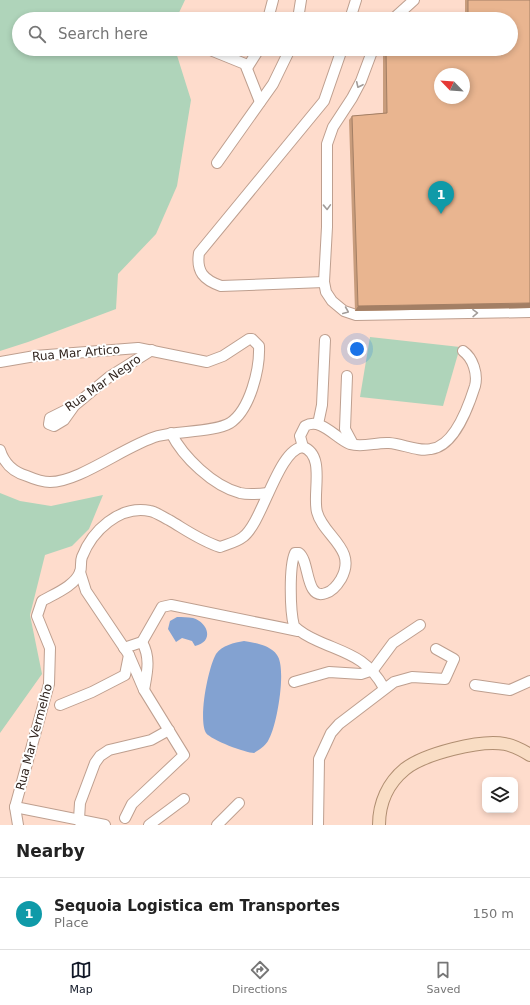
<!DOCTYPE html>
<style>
:root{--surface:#fff;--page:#f6f6f6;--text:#222;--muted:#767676;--line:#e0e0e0;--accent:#111827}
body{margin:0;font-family:"DejaVu Sans",sans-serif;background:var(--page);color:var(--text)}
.controls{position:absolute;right:12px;bottom:12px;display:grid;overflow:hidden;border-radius:8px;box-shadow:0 2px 6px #0003}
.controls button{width:36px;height:36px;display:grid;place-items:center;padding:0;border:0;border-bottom:1px solid var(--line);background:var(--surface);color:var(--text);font:20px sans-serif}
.compass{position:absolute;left:434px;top:68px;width:36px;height:36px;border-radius:50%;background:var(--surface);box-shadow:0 2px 6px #0003;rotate:295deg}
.you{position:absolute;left:357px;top:349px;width:14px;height:14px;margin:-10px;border:3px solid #fff;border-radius:50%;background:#1a73e8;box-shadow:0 0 0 6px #1a73e833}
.badge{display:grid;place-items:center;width:26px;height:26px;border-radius:50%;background:var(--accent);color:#fff;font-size:13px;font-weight:700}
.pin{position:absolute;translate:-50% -33px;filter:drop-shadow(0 1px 2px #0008)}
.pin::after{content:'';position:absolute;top:21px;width:14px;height:12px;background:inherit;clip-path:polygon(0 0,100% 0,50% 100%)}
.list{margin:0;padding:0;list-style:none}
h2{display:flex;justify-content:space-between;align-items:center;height:52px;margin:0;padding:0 16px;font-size:17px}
h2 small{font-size:13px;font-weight:400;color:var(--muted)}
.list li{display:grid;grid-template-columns:26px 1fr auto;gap:12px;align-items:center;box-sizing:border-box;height:72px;padding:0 16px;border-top:1px solid var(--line)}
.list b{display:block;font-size:15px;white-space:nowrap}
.list p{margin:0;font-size:13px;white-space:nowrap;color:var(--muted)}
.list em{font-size:13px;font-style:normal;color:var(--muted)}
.icon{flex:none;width:22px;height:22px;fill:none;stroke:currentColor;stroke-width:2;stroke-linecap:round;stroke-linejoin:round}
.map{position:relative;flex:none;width:530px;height:825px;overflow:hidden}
.search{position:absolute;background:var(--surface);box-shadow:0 2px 6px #0003;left:12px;right:12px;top:12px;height:44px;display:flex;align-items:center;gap:10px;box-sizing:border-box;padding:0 14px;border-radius:22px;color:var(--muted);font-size:15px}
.sheet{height:124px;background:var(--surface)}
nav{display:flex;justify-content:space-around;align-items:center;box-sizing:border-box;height:56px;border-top:1px solid var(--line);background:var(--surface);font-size:11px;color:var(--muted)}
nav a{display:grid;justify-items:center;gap:2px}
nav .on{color:var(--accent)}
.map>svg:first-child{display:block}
.green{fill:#afd4ba}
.water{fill:#83a2d1}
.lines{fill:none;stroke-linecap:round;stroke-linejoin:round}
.minor-casing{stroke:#be9f8f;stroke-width:12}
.major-casing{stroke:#b08e71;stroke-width:14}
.minor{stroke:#fff;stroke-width:10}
.major{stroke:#f9ddc4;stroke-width:12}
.wall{fill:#c89c7c}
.shaded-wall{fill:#a37f65}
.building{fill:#e9b590;stroke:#a37f65;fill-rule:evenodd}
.oneway{stroke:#a29d9a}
.labels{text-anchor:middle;stroke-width:4;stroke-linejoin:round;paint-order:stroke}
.street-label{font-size:12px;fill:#31251f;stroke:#fff}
</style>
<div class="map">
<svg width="530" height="825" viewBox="0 0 530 825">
<rect width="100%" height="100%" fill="#fedccc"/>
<g class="green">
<polygon points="0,0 185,0 176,19 19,19 19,49 175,49 191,100 177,186 156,234 118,274 116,309 28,342 0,351"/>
<polygon points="370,337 460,347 443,406 360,397"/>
<polygon points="0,493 20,501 51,506 103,495 89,529 72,546 45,555 30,615 42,674 0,733"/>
</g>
<g class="water">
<path d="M177,617C182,617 188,617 193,618C209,623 214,642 195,646L192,641L182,638L176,642L168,629L170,621Z"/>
<path d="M244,641C255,643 270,645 277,655C287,668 277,727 268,741C265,746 259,750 254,753C246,753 211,740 206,733C198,719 208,668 216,654C222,645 234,643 244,641Z"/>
</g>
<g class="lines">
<g class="minor-casing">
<g id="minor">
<polyline points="268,19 273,0"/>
<polyline points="298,19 301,0"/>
<polyline points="350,19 356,0"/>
<polyline points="393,19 414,0"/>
<polyline points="208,49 245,64 260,102"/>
<polyline points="373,49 361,81 352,98 333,127 327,144 327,227 324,282 326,292 332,301 344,311 356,315 530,312"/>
<polyline points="247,68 259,49"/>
<polyline points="217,163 273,84 290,49"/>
<path d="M324,282L221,286C204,280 196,272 199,253L324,101L342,49"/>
<path d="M0,362L35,356L138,348L207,362L223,356L249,339H252L259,346C260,369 250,410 230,423C215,432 178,431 158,436C126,445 80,482 50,482C42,482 34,479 27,476C13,472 4,463 0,450"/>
<polyline points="347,376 345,429 353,444"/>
<polyline points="74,406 64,420 54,426 49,424 50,418 74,406 109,377 152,350"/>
<polyline points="318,424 322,405 325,340"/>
<path d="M171,433C183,457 213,486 240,493C249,495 259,494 268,493"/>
<polyline points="80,572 86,591 129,655 144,690 184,755 132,804 125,818"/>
<polyline points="142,642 162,607 171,605 298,631"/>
<path d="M124,648L142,642C151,658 147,673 144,690"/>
<polyline points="294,682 329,672 361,674 373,670 393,643 420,625"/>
<polyline points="475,685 510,690 530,681"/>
<path d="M384,688C367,657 347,654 318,641C309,637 301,633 294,626C290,611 289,566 295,553H299C310,561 305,601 326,593C333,591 338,584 341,579C358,549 323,536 317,512C312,494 326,455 303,447L300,436L305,426C321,417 335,438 350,444C363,448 376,442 389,443C403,444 418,452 431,449C455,446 469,405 475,386C478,374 473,358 463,351"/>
<polyline points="60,705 92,692 125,675 129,655"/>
<polyline points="15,807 105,825"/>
<path d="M18,825L15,807L49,684L50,648L37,616L42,601C54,594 75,586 80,572C82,567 80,562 82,557C92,531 119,505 150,511C156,512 163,517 169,520C186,530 201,541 220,547C228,544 237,542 243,537C263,522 278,449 303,447"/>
<polyline points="81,825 79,819 80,803 95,763 100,756 109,750 151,740 169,730"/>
<polyline points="149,825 184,799"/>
<polyline points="217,825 239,803"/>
<polyline points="318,825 319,759 331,733 339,724 394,682 412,677 445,679 454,659 436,649"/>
</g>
</g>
<g class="major-casing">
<path id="major" d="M379,825C379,803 388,783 405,769C424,754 481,739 505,744C514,746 522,750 530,755"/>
</g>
<use href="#minor" class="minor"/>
<use href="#major" class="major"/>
</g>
<polygon class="wall" points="465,0 530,0 530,308 355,311 349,120 352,116 383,113 383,49 511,49 511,19 465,19"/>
<polygon class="shaded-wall" points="530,303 530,308 355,311 358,306"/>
<path class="building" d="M468,0H530V303L358,306L352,116L387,113L386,49H511V19H468ZM440,74H464V98H440Z"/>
<defs><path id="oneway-chevron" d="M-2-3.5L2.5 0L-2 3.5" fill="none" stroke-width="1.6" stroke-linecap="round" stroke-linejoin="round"/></defs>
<g class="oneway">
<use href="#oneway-chevron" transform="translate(359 85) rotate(115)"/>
<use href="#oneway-chevron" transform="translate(327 207) rotate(88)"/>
<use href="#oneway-chevron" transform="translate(346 311) rotate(23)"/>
<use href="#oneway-chevron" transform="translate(475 313) rotate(-1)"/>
</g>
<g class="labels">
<g class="street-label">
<text transform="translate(76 353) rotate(-5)" y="4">Rua Mar Artico</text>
<text transform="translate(103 383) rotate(-35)" y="4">Rua Mar Negro</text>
<text transform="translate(34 737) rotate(-75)" y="4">Rua Mar Vermelho</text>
</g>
</g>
</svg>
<div class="controls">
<button><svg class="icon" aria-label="layers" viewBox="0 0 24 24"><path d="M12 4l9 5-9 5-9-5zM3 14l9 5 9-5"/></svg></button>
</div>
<svg class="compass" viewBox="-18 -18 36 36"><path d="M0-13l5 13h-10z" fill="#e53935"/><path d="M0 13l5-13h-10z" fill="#767676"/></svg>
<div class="you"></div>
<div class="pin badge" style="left:441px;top:214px;background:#0f9aa8">1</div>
<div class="search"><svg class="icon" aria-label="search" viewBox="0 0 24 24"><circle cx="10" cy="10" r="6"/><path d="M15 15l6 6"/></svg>Search here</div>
</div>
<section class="sheet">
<h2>Nearby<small></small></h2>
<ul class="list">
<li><span class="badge" style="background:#0f9aa8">1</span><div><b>Sequoia Logistica em Transportes</b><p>Place</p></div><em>150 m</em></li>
</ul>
</section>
<nav>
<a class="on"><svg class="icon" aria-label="map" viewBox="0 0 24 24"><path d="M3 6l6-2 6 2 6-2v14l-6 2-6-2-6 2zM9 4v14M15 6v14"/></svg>Map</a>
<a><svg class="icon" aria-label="directions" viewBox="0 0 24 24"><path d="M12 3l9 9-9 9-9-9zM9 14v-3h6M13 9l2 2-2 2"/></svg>Directions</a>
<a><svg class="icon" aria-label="saved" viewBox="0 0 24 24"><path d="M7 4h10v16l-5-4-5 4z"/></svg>Saved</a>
</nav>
